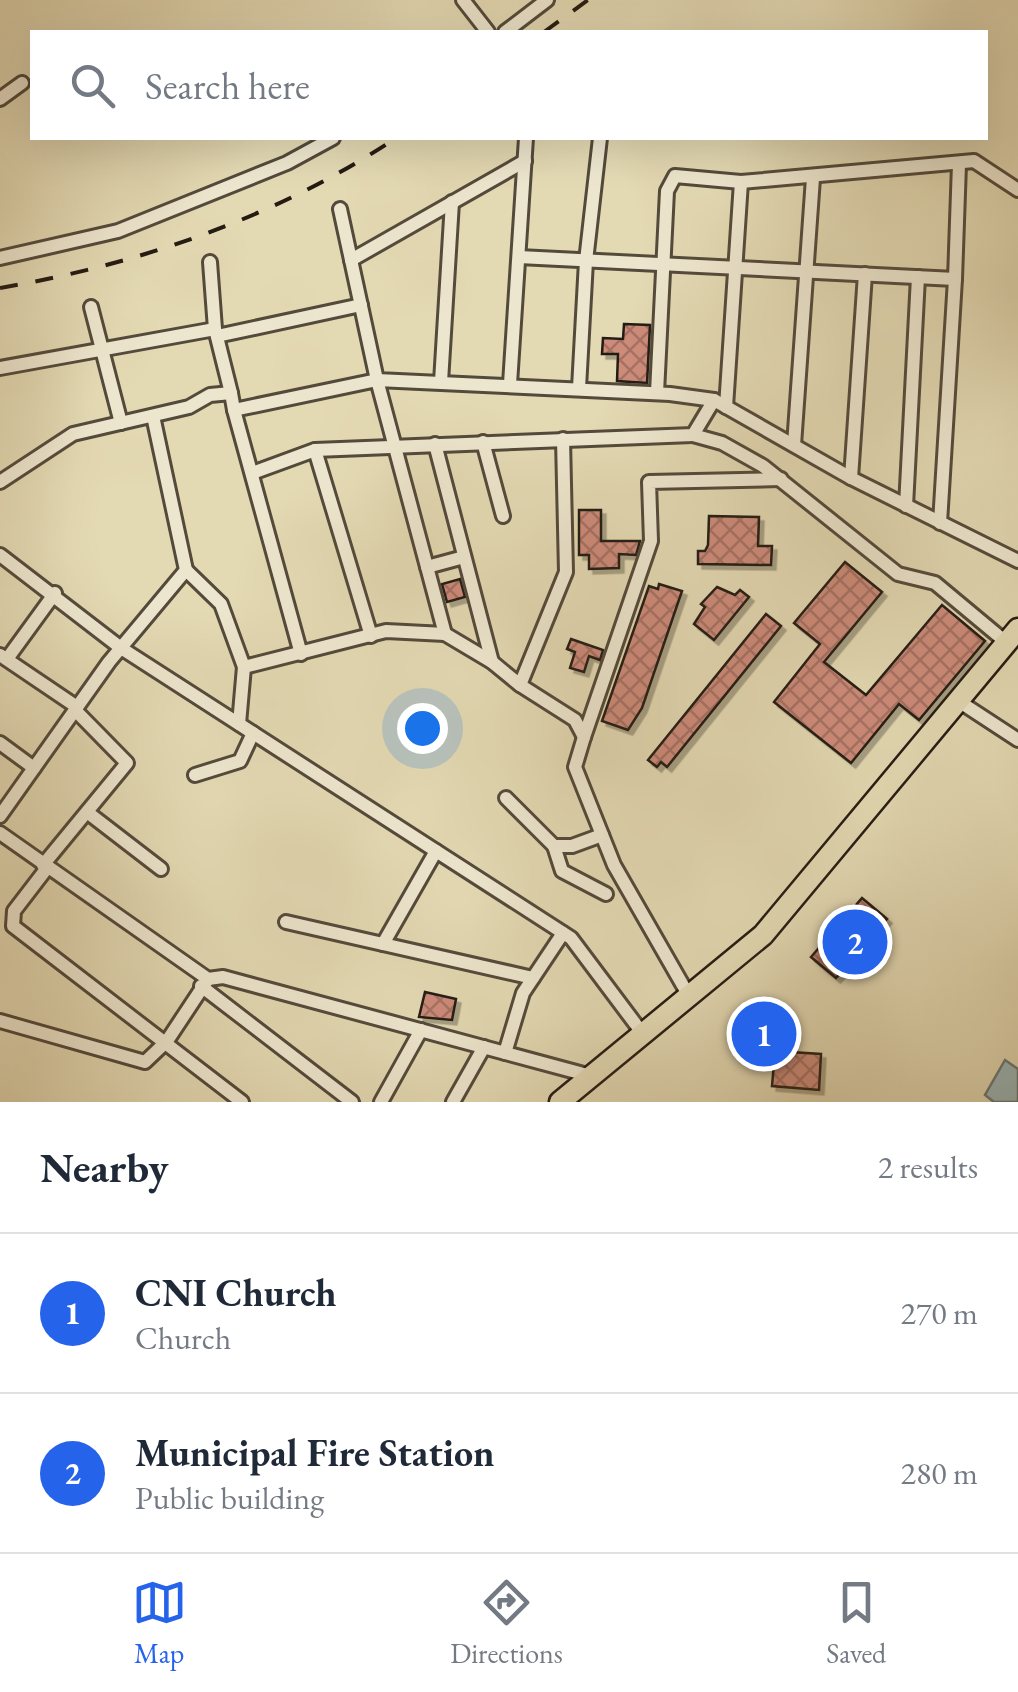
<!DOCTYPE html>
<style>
:root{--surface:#fff;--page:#f2f2f3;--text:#1f2937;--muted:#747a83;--line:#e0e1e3;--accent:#2563eb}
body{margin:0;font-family:"EB Garamond",serif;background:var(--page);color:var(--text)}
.you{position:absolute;left:422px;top:728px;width:35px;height:35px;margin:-25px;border:8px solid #fff;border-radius:50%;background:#1a73e8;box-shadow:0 0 0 15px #1a73e833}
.badge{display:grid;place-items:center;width:65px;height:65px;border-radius:50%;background:var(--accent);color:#fff;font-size:32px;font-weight:700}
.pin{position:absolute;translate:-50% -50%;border:5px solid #fff;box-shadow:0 2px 10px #0006}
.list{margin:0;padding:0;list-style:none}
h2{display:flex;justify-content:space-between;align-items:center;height:130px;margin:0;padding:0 40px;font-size:42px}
h2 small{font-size:32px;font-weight:400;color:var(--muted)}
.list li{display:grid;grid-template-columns:65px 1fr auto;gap:30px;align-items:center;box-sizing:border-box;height:160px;padding:0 40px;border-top:2px solid var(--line)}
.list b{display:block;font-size:38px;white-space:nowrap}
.list p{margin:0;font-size:32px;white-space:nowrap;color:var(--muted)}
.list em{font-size:32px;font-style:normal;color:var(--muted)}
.icon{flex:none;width:55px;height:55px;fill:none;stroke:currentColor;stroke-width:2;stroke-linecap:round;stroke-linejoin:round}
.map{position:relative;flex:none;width:1018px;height:1102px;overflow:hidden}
.search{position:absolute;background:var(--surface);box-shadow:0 10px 40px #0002;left:30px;right:30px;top:30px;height:110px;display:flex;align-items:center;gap:25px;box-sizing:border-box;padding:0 35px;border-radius:0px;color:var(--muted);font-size:38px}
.sheet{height:450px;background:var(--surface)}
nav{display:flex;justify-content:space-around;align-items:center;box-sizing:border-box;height:140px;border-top:2px solid var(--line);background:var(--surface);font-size:28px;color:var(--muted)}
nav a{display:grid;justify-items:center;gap:5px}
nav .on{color:var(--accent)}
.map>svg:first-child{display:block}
.water{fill:#9ab7b8;stroke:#6b7976;stroke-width:2.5}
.building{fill:url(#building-cross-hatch);stroke:#241b13;stroke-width:2.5;filter:url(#shadow)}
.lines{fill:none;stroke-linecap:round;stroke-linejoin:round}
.minor-casing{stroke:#544a3b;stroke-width:18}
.primary-casing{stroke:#241b13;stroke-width:25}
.minor{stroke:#ede6ce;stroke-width:12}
.primary{stroke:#e3d9b3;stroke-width:20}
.rail{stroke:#241b13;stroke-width:4;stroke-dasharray:18 18;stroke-linecap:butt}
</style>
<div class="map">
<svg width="1018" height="1102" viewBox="0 0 1018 1102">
<defs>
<pattern id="building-cross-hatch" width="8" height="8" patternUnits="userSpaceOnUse" patternTransform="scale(2.5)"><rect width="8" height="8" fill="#cd8b7a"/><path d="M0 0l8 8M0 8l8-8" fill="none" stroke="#a67163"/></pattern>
<filter id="shadow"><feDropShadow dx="4.5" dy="4.5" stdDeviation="0" flood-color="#0004"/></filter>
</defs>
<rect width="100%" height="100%" fill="#e3d9b3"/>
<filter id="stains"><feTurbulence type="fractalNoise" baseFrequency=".002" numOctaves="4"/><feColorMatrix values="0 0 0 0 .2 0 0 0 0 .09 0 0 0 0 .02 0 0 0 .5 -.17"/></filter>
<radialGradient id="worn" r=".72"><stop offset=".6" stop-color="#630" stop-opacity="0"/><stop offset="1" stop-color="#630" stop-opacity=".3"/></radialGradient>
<polygon class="water" points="1005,1060 1018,1069 1018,1102 994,1102 985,1095"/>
<g class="building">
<polygon points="624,324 650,325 647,383 617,381 618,354 602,354 603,338 623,339"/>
<polygon points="579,510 601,510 601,541 640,541 636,555 619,554 619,568 589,569 589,555 579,555"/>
<polygon points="709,516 759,517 758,546 772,546 771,565 698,564 698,551 705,551 708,545"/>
<polygon points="845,562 882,592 824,662 866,695 942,605 985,641 919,720 899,704 851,763 774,702 820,644 794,623"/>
<polygon points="460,579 465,597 447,602 442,584"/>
<polygon points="659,584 682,591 642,708 628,730 602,721 649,586 658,589"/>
<polygon points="717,587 735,595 740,590 749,597 714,640 694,624 705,607 701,604"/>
<polygon points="766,614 781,626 667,767 661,762 657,767 648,760"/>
<polygon points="571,639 603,650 600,660 589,656 584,672 570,668 575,652 567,649"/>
<polygon points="862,898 887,919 836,978 811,957"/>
<polygon points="425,992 456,999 452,1020 419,1017"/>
<polygon points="775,1051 821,1054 819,1090 772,1086"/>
</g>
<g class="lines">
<g class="minor-casing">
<g id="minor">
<polyline points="463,0 488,32"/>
<polyline points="505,32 547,0"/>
<polyline points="0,99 22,83"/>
<polyline points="340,209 377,380 670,394 714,400 851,478 1018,561"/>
<polyline points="519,257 955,279 959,164"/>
<polyline points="0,258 118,231 287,163 333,138"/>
<polyline points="351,260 525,161"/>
<polyline points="91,307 121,423"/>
<polyline points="217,336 361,305"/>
<polyline points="0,368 215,329"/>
<polyline points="441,382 452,202"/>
<polyline points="510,384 526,138"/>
<polyline points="579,388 586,261 600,138"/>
<polyline points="657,393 667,191 675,176 741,182 974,161 1018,190"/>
<polyline points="726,407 741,182"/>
<polyline points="234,410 301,654"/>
<polyline points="693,435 722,443 763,466 898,574 935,583 1007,643"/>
<polyline points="483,442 503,516"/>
<polyline points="435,444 492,662"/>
<polyline points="794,445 813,178"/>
<polyline points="315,450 371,636"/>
<polyline points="252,473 315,450 693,435 714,400"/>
<polyline points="851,478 865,274"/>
<polyline points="0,482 73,434 189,407 210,395 231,393 215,329 210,262"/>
<polyline points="906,506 918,277"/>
<polyline points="940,523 955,279"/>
<polyline points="0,555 121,648 571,938 643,1034"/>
<polyline points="427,567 464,557"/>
<polyline points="186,570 221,604 244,667 386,631 445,634 377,380 234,410 231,393"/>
<polyline points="445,634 492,662 520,685 566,572 563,439"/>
<polyline points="0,655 77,707"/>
<polyline points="7,659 55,593"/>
<polyline points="520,685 575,720 584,737 651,541 649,482 781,479"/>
<polyline points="960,702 1018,740"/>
<polyline points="239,724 244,667"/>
<polyline points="584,737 575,767 614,865 689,996"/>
<polyline points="0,743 34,768"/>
<polyline points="195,775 240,761 253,733"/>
<polyline points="506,798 554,846 572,846 602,835"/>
<polyline points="87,812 161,869"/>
<polyline points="0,816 109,662 186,570 153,416"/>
<polyline points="0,833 208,979 223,977 591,1076"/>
<polyline points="554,846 562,871 606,894"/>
<polyline points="43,865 127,763 75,710"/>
<polyline points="47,868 14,911 13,926 242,1102"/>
<polyline points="286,922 533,978"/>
<polyline points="383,944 436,851"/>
<polyline points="201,986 352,1102"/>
<polyline points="0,1021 145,1062 167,1041 208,979"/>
<polyline points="505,1053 523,993 563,933"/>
<polyline points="381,1102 421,1030"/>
<polyline points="453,1102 484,1047"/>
</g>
</g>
<g class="primary-casing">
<polyline id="primary" points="560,1102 763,935 1018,629"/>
</g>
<use href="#minor" class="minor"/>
<use href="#primary" class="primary"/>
<g class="rail">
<polyline points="544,32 588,0"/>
<path d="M0,288C140,264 277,217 396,138"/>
</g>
</g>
<rect width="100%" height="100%" filter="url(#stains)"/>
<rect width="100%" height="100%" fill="url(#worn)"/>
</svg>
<div class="you"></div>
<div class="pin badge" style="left:764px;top:1034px">1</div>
<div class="pin badge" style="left:855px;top:942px">2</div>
<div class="search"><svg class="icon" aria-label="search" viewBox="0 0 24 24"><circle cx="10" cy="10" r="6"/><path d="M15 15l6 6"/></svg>Search here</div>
</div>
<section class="sheet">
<h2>Nearby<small>2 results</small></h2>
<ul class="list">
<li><span class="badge">1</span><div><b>CNI Church</b><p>Church</p></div><em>270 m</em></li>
<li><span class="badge">2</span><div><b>Municipal Fire Station</b><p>Public building</p></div><em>280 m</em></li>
</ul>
</section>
<nav>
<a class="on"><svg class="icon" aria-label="map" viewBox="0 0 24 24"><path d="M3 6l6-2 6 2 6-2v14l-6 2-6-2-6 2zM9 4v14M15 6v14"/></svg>Map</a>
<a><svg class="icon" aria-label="directions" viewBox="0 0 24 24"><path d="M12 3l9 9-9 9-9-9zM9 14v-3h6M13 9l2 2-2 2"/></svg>Directions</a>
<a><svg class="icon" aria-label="saved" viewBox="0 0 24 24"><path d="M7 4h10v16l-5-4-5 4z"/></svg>Saved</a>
</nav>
